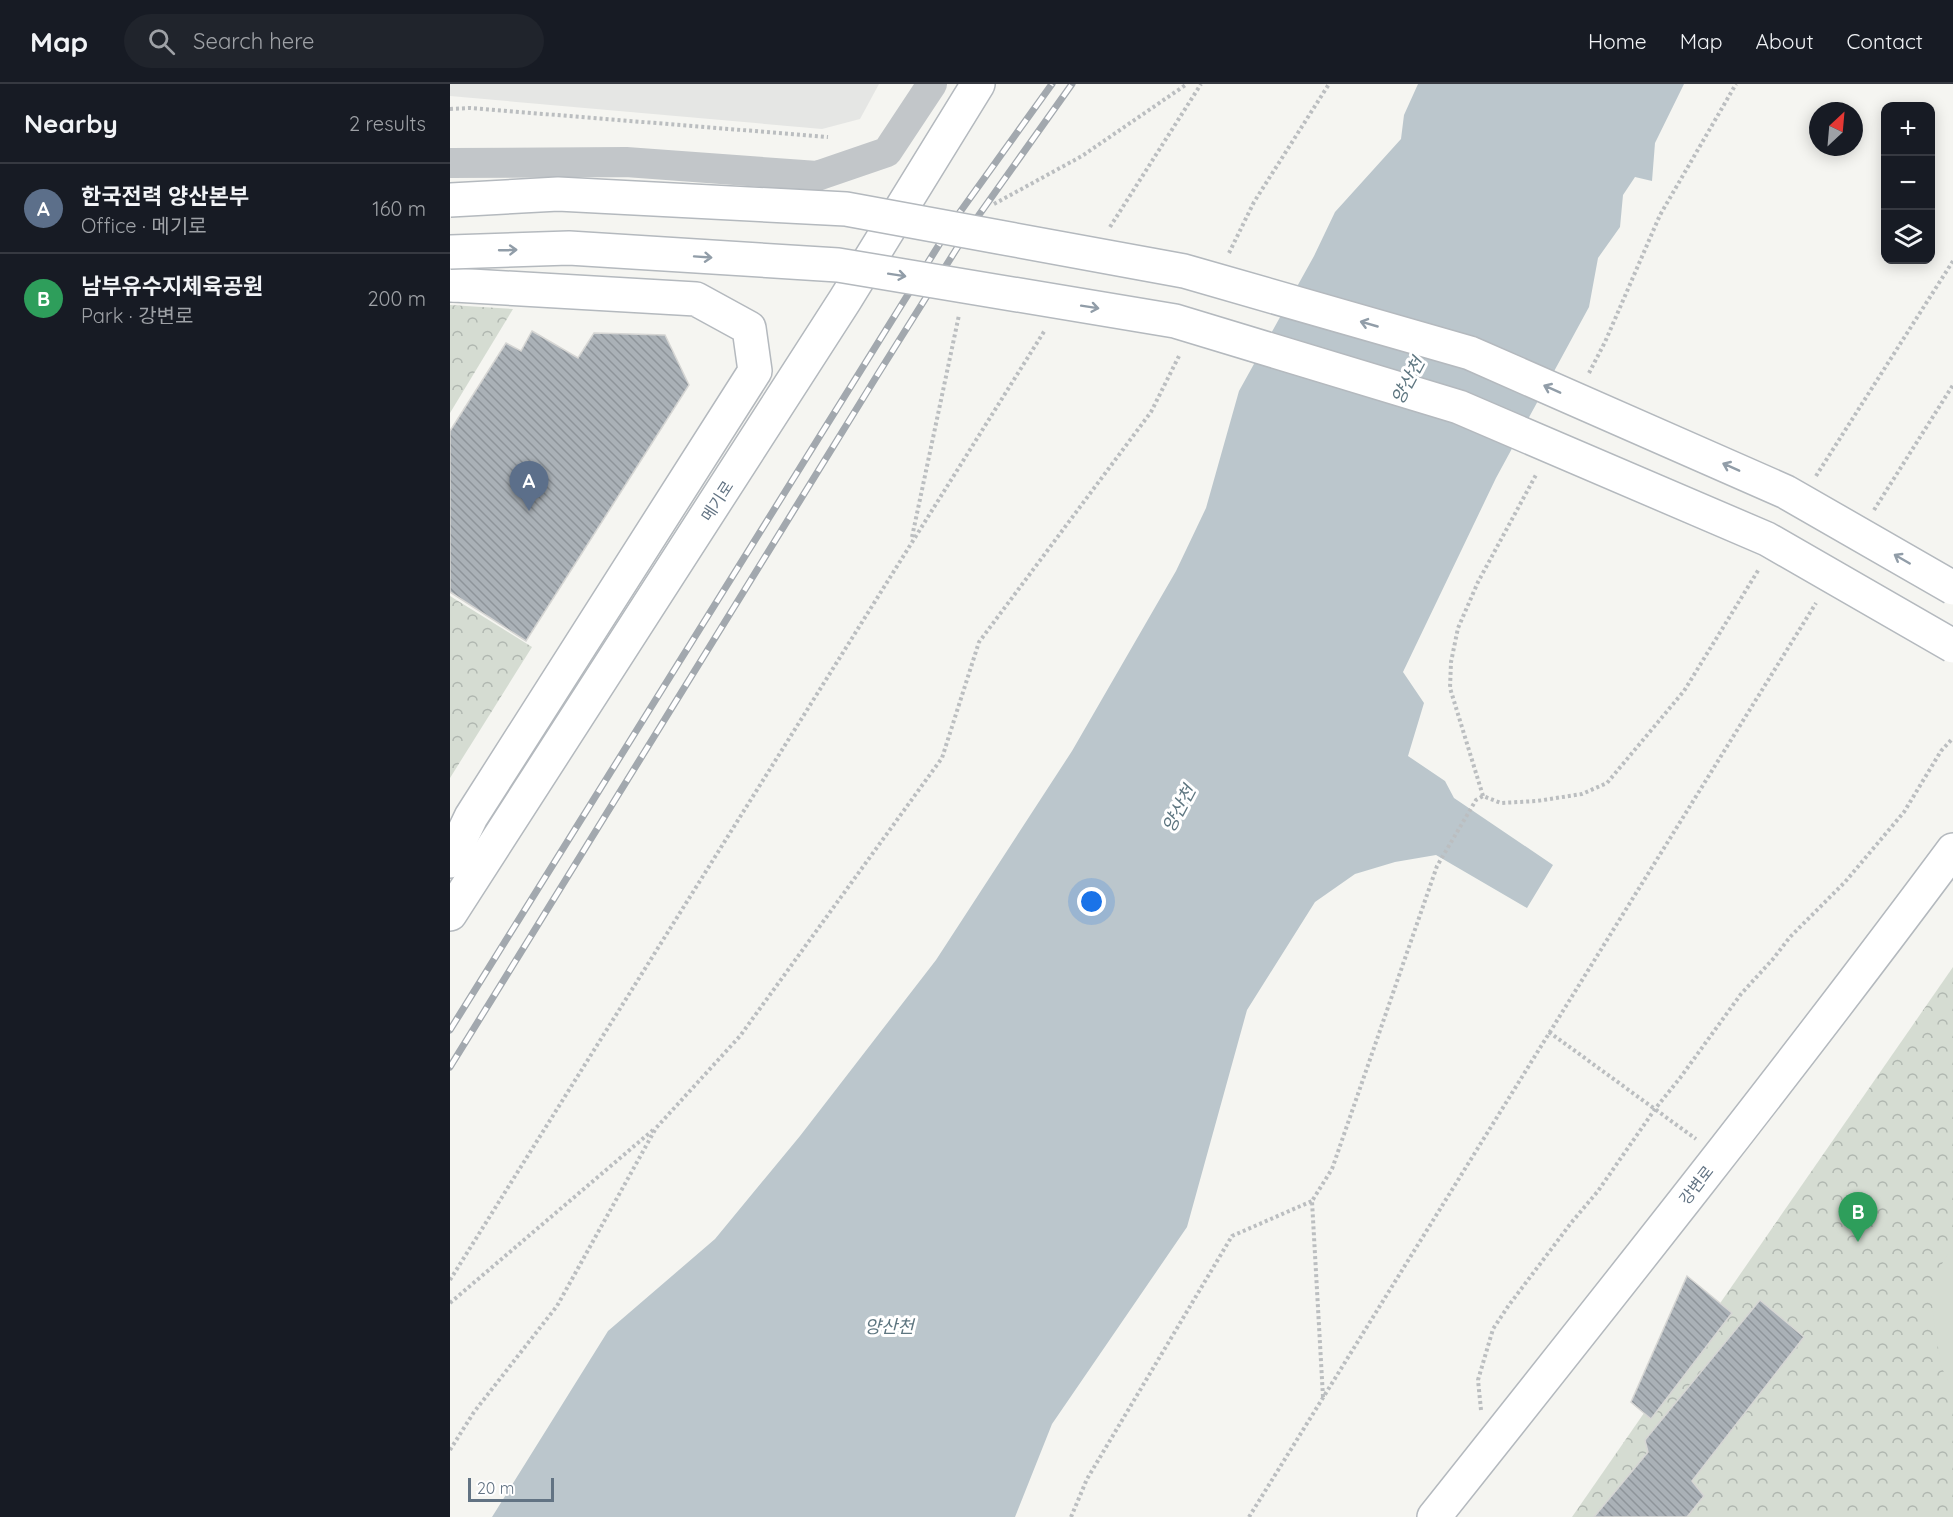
<!DOCTYPE html>
<meta charset="utf-8">
<style>
:root{--surface:#171b24;--page:#20242c;--text:#f1f3f6;--muted:#9ea1a6;--line:#363941;--accent:#1a73e8}
body{margin:0;font-family:Quicksand,"Noto Sans KR",sans-serif;background:var(--page);color:var(--text)}
.controls{position:absolute;right:18px;top:18px;display:grid;overflow:hidden;border-radius:12px;box-shadow:0 3px 15px #0003}
.controls button{width:54px;height:54px;display:grid;place-items:center;padding:0;border:0;border-bottom:2px solid var(--line);background:var(--surface);color:var(--text);font:30px sans-serif}
.compass{position:absolute;left:1359px;top:18px;width:54px;height:54px;border-radius:50%;background:var(--surface);box-shadow:0 3px 15px #0003;rotate:26deg}
.scale{position:absolute;left:18px;bottom:15px;width:86px;box-sizing:border-box;padding-left:6px;border:3px solid #627383;border-top:0;font-size:16px;line-height:21px;white-space:nowrap;color:#627383;-webkit-text-stroke:4px #fff;paint-order:stroke}
.you{position:absolute;left:642px;top:818px;width:21px;height:21px;margin:-15px;border:4px solid #fff;border-radius:50%;background:#1a73e8;box-shadow:0 0 0 9px #1a73e833}
.badge{display:grid;place-items:center;width:39px;height:39px;border-radius:50%;background:var(--accent);color:#fff;font-size:20px;font-weight:700}
.pin{position:absolute;translate:-50% -50px;filter:drop-shadow(0 2px 3px #0008)}
.pin::after{content:'';position:absolute;top:32px;width:21px;height:18px;background:inherit;clip-path:polygon(0 0,100% 0,50% 100%)}
.list{margin:0;padding:0;list-style:none}
h2{display:flex;justify-content:space-between;align-items:center;height:78px;margin:0;padding:0 24px;font-size:26px}
h2 small{font-size:20px;font-weight:400;color:var(--muted)}
.list li{display:grid;grid-template-columns:39px 1fr auto;gap:18px;align-items:center;box-sizing:border-box;height:90px;padding:0 24px;border-top:2px solid var(--line)}
.list b{display:block;font-size:22px;white-space:nowrap}
.list p{margin:0;font-size:20px;white-space:nowrap;color:var(--muted)}
.list em{font-size:20px;font-style:normal;color:var(--muted)}
.icon{flex:none;width:33px;height:33px;fill:none;stroke:currentColor;stroke-width:2;stroke-linecap:round;stroke-linejoin:round}
.map{position:relative;flex:none;width:1503px;height:1433px;overflow:hidden}
header{display:flex;align-items:center;gap:36px;box-sizing:border-box;height:84px;padding:0 30px;background:var(--surface);border-bottom:2px solid var(--line)}
header strong{font-size:28px}
nav{display:flex;gap:33px;margin-inline-start:auto;font-size:21px}
.search{width:420px;height:54px;background:var(--page);display:flex;align-items:center;gap:15px;box-sizing:border-box;padding:0 21px;border-radius:33px;color:var(--muted);font-size:22px}
main{display:flex}
aside{flex:1;background:var(--surface)}
.map>svg:first-child{display:block}
.built{fill:#e5e6e4}
.park{fill:url(#park-crowns)}
.pitch{fill:#d5dcd2}
.water{fill:#bbc6cc}
.building{fill:url(#building-back-hatch);stroke:#d6d6d4;stroke-width:1.5}
.lines{fill:none;stroke-linecap:round;stroke-linejoin:round}
.secondary-casing{stroke:#b4b9be;stroke-width:36}
.primary-casing{stroke:#b5b9bd;stroke-width:36}
.path{stroke:#bbbec0;stroke-width:4;stroke-dasharray:3 3;stroke-linecap:butt}
.street{stroke:#c2c6c9;stroke-width:30}
.secondary{stroke:#fff;stroke-width:33}
.primary{stroke:#fff;stroke-width:33}
.rail-casing{stroke:#a2a8ae;stroke-width:7}
.rail{stroke:#fff;stroke-width:4.5;stroke-dasharray:14;stroke-linecap:butt}
.secondary-bridge-casing{stroke:#b4b9be;stroke-width:36;stroke-linecap:butt}
.secondary-bridge{stroke:#fff;stroke-width:33}
.oneway{stroke:#919da8}
.labels{text-anchor:middle;stroke-width:6;stroke-linejoin:round;paint-order:stroke}
.street-label{font-size:16px;fill:#627383;stroke:#fff}
.water-label{font-size:18px;font-style:italic;fill:#5e7680;stroke:#fff}
</style>
<header>
<strong>Map</strong>
<div class="search"><svg class="icon" aria-label="search" viewBox="0 0 24 24"><circle cx="10" cy="10" r="6"/><path d="M15 15l6 6"/></svg>Search here</div>
<nav><a>Home</a><a>Map</a><a>About</a><a>Contact</a></nav>
</header>
<main>
<aside>
<h2>Nearby<small>2 results</small></h2>
<ul class="list">
<li><span class="badge" style="background:#5c6f8a">A</span><div><b>한국전력 양산본부</b><p>Office · 메기로</p></div><em>160 m</em></li>
<li><span class="badge" style="background:#2e9e5b">B</span><div><b>남부유수지체육공원</b><p>Park · 강변로</p></div><em>200 m</em></li>
</ul>
</aside>
<div class="map">
<svg width="1503" height="1433" viewBox="0 0 1503 1433">
<defs>
<pattern id="park-crowns" width="20" height="18" patternUnits="userSpaceOnUse" patternTransform="scale(1.5)"><rect width="20" height="18" fill="#d5dcd2"/><path d="M2 6a3 3 0 1 1 6 0M12 15a3 3 0 1 1 6 0" fill="none" stroke="#b0b7b0"/></pattern>
<pattern id="building-back-hatch" width="6" height="6" patternUnits="userSpaceOnUse" patternTransform="scale(1.5)"><rect width="6" height="6" fill="#aab1b7"/><path d="M-1 5l2 2M0 0l6 6M5-1l2 2" fill="none" stroke="#8e949a"/></pattern>
</defs>
<rect width="100%" height="100%" fill="#f5f5f1"/>
<polygon class="built" points="0,0 429,0 410,35 372,45 0,12"/>
<g class="park">
<polygon points="0,221 63,225 0,329"/>
<polygon points="0,512 82,563 0,694"/>
<polygon points="1503,883 1503,1433 1122,1433"/>
</g>
<polygon class="pitch" points="1503,1161 1503,1308 1492,1284 1485,1247 1481,1209 1489,1185"/>
<polygon class="water" points="968,0 1234,0 1205,59 1202,97 1185,93 1173,111 1170,143 1148,174 1139,223 1046,394 953,588 974,619 958,672 995,697 1004,714 1103,781 1077,824 986,771 945,778 905,790 865,818 797,926 737,1143 602,1340 565,1433 42,1433 158,1247 265,1155 350,1052 486,876 622,667 726,487 756,424 789,307 864,172 885,128 951,55 954,31"/>
<g class="building">
<polygon points="82,247 128,274 144,249 215,251 239,301 76,557 0,508 0,347 56,259 71,267"/>
<polygon points="1237,1192 1282,1229 1201,1335 1181,1318"/>
<polygon points="1310,1216 1354,1253 1242,1397 1254,1412 1237,1433 1144,1433 1198,1368 1195,1356"/>
</g>
<g class="lines">
<g class="secondary-casing">
<g id="secondary">
<polyline points="0,777 21,733 305,287 299,244 246,215 4,201"/>
<polyline points="0,830 395,216 528,0"/>
<path d="M984,1433C1159,1213 1335,992 1503,766"/>
</g>
</g>
<g class="primary-casing">
<polyline id="primary" points="0,201 4,201"/>
</g>
<g class="path">
<polyline points="0,25 20,24 378,53"/>
<polyline points="544,120 632,72 737,0"/>
<polyline points="660,143 751,0"/>
<polyline points="779,169 804,118 879,0"/>
<polyline points="1139,289 1155,258 1210,131 1286,0"/>
<polyline points="1366,392 1503,177"/>
<polyline points="1424,426 1503,301"/>
<polyline points="462,453 509,231"/>
<polyline points="1033,712 1000,604 1001,578 1008,544 1028,498 1087,389"/>
<polyline points="1099,948 1246,1055"/>
<polyline points="0,1196 595,246"/>
<polyline points="0,1219 203,1046"/>
<polyline points="873,1313 862,1117 882,1085 987,782 1026,716 1033,712 1051,719 1087,717 1132,710 1157,699 1234,607 1309,485"/>
<polyline points="1031,1326 1028,1296 1043,1245 1059,1221 1121,1139 1148,1107 1205,1025 1230,994 1291,910 1323,875 1340,853 1395,798 1454,728 1491,667 1503,654"/>
<polyline points="0,1366 24,1328 107,1222 206,1044 290,952 492,674 529,558 701,328 730,270"/>
<polyline points="621,1433 637,1395 782,1152 862,1117"/>
<polyline points="799,1433 1366,519"/>
</g>
<polyline class="street" points="0,79 176,78 367,92 437,68 482,0"/>
<use href="#secondary" class="secondary"/>
<use href="#primary" class="primary"/>
<g class="rail-casing">
<g id="rail">
<polyline points="0,946 505,135 602,0"/>
<polyline points="0,983 428,290 519,145 622,0"/>
</g>
</g>
<use href="#rail" class="rail"/>
<g class="secondary-bridge-casing">
<g id="secondary-bridge">
<polyline points="0,116 108,110 396,125 734,187 1020,269 1336,408 1503,504"/>
<polyline points="0,168 119,164 388,181 725,237 1009,323 1317,455 1503,562"/>
</g>
</g>
<use href="#secondary-bridge" class="secondary-bridge"/>
</g>
<defs><path id="oneway-shaft" d="M-6 0H5M1.5-3L5.5 0L1.5 3" fill="none" stroke-width="1.6" stroke-linecap="round" stroke-linejoin="round" transform="scale(1.5)"/></defs>
<g class="oneway">
<use href="#oneway-shaft" transform="translate(58 166) rotate(-2)"/>
<use href="#oneway-shaft" transform="translate(253 173) rotate(4)"/>
<use href="#oneway-shaft" transform="translate(447 191) rotate(9)"/>
<use href="#oneway-shaft" transform="translate(640 223) rotate(9)"/>
<use href="#oneway-shaft" transform="translate(919 240) rotate(-164)"/>
<use href="#oneway-shaft" transform="translate(1102 305) rotate(-156)"/>
<use href="#oneway-shaft" transform="translate(1281 383) rotate(-156)"/>
<use href="#oneway-shaft" transform="translate(1452 475) rotate(-150)"/>
</g>
<g class="labels">
<g class="street-label">
<text transform="translate(267 417) rotate(-57)" y="6">메기로</text>
<text transform="translate(1246 1101) rotate(-52)" y="6">강변로</text>
</g>
<g class="water-label">
<text transform="translate(958 297) rotate(-62)" y="6">양산천</text>
<text transform="translate(729 725) rotate(-62)" y="6">양산천</text>
<text x="439" y="1249">양산천</text>
</g>
</g>
</svg>
<div class="controls">
<button>+</button>
<button>−</button>
<button><svg class="icon" aria-label="layers" viewBox="0 0 24 24"><path d="M12 4l9 5-9 5-9-5zM3 14l9 5 9-5"/></svg></button>
</div>
<svg class="compass" viewBox="-18 -18 36 36"><path d="M0-13l5 13h-10z" fill="#e53935"/><path d="M0 13l5-13h-10z" fill="#9ea1a6"/></svg>
<div class="scale">20 m</div>
<div class="you"></div>
<div class="pin badge" style="left:79px;top:427px;background:#5c6f8a">A</div>
<div class="pin badge" style="left:1408px;top:1158px;background:#2e9e5b">B</div>
</div>
</main>
